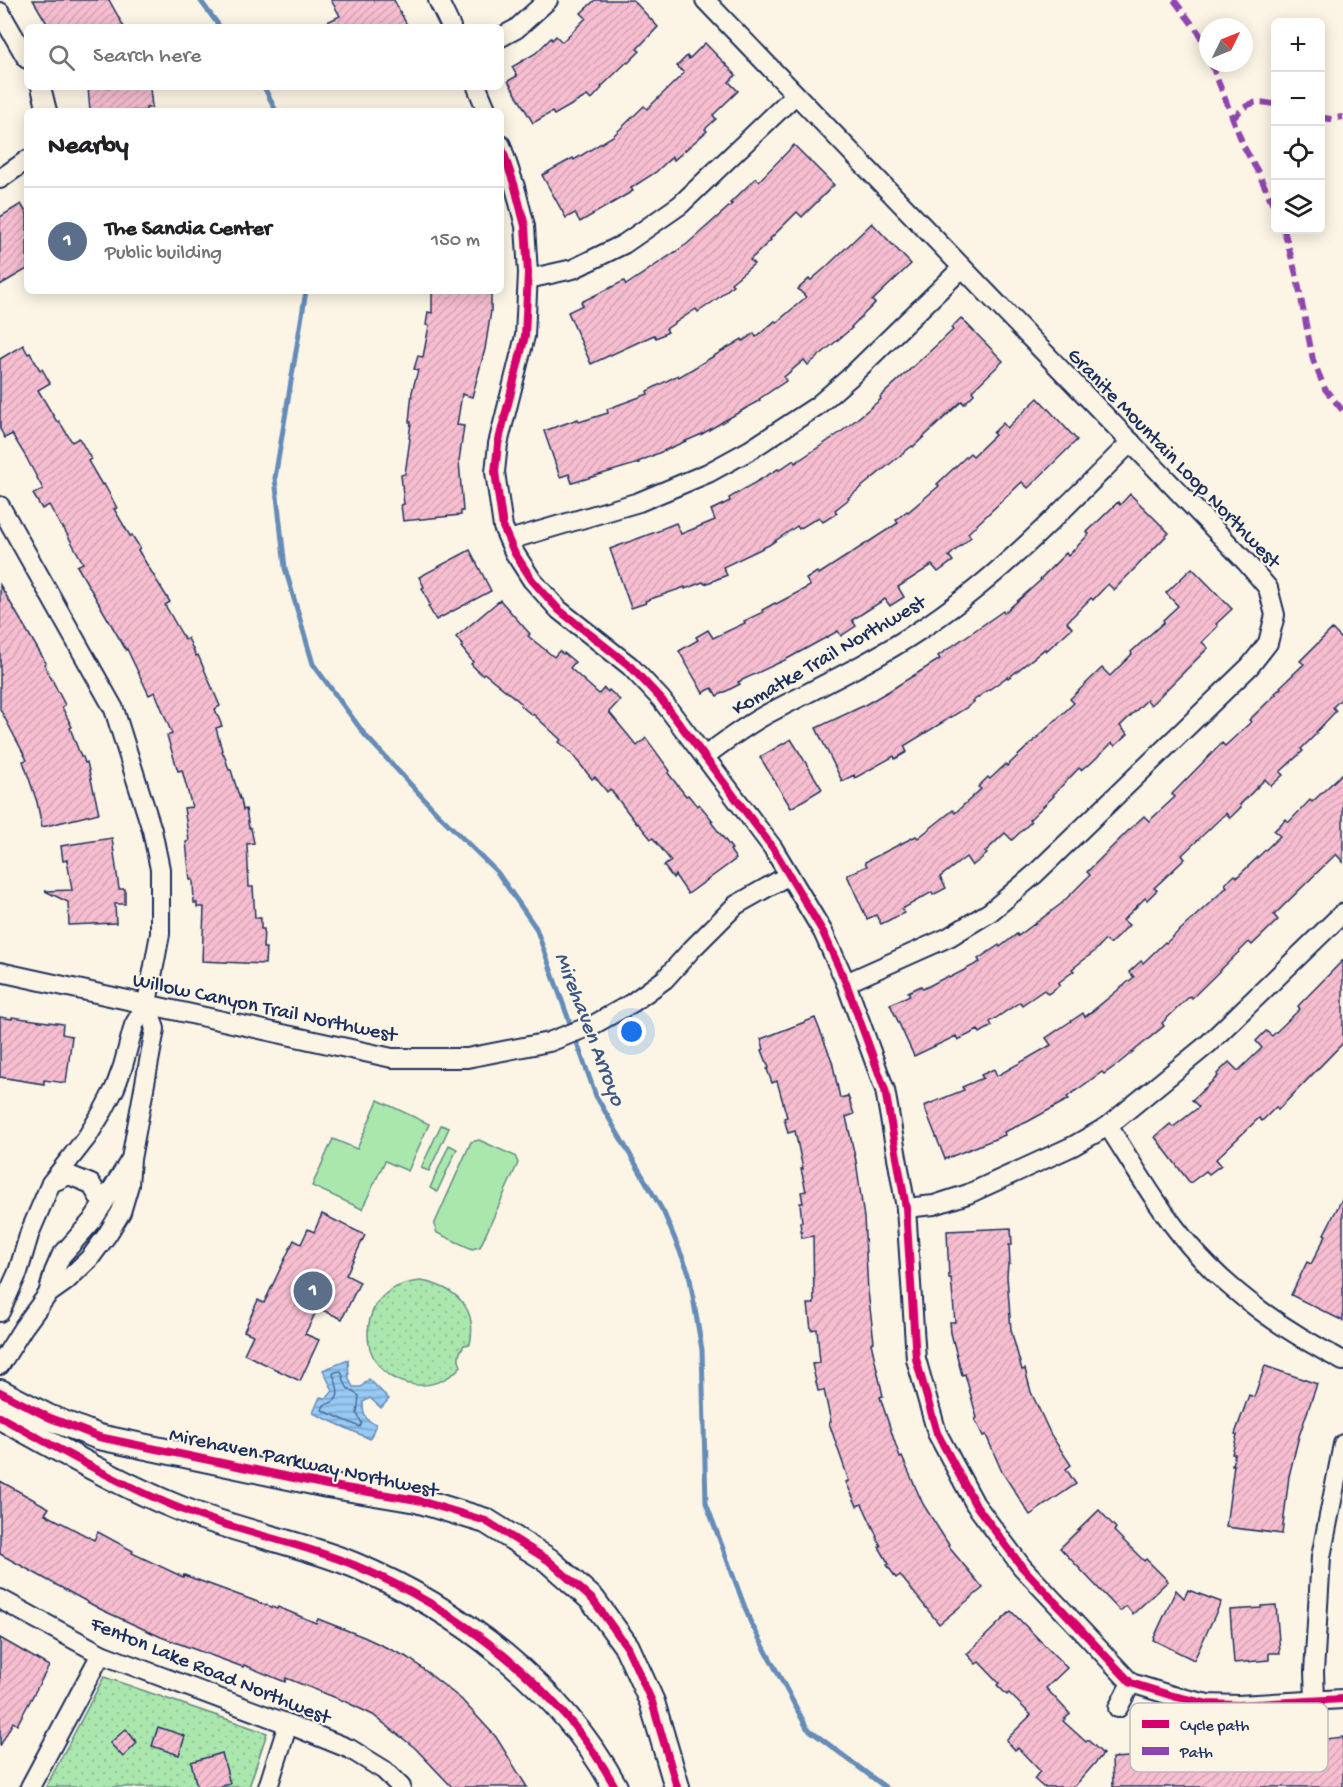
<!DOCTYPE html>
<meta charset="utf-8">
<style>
:root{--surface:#fff;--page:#f6f6f6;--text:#202124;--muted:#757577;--line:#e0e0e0;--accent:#1b2f5e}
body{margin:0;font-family:"Gochi Hand",sans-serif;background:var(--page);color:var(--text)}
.controls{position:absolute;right:18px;top:18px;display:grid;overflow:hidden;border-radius:9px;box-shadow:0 3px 15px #0003}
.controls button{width:54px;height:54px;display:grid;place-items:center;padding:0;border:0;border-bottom:2px solid var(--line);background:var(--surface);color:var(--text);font:30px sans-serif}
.compass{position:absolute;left:1199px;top:18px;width:54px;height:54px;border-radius:50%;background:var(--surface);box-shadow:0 3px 15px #0003;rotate:47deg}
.you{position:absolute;left:632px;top:1032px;width:21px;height:21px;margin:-15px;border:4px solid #fff;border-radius:50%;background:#1a73e8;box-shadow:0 0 0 9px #1a73e833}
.badge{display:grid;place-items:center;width:39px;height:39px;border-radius:50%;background:var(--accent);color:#fff;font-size:20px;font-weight:700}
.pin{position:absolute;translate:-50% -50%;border:3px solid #fff;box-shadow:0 2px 6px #0006}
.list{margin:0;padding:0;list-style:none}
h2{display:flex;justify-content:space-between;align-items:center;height:78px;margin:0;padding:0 24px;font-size:26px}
h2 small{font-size:20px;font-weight:400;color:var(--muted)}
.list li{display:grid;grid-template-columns:39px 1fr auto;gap:18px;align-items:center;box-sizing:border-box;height:108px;padding:0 24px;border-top:2px solid var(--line)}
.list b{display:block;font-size:22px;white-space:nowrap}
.list p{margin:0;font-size:20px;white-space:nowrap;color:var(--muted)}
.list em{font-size:20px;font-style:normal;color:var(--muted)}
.icon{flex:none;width:33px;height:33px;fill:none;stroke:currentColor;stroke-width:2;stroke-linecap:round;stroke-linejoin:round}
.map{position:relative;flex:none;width:1343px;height:1787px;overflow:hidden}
.search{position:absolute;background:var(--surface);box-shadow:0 3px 15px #0003;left:24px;top:24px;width:480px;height:66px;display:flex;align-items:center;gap:15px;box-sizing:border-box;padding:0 21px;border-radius:9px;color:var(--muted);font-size:22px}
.panel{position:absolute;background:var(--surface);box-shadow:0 3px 15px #0003;left:24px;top:108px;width:480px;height:186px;border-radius:9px}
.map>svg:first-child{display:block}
.green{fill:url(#green-dots);stroke:#628b86;stroke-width:1.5}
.pitch{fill:#aae7ad;stroke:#628b86;stroke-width:1.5}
.water{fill:url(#water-rules);stroke:#658cb8;stroke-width:1.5}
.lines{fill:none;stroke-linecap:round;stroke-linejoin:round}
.shore{stroke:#4c6d9a;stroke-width:1.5}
.stream{stroke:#658cb8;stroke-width:5}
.building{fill:url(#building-hatch);stroke:#1b2f5e;stroke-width:1.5}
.street-casing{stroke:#1b2f5e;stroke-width:22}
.secondary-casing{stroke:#1b2f5e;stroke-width:28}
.street{stroke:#fcf5e5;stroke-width:18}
.secondary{stroke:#fcf5e5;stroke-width:24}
.quiet{stroke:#8e44ad;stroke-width:6;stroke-dasharray:12 6;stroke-linecap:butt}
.cycleway-casing{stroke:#fcf5e5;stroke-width:11}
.cycleway{stroke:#d6006c;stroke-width:8}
.labels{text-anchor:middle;stroke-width:4.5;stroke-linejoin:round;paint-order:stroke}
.street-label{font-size:21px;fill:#1b2f5e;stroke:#fcf5e5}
.water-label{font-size:22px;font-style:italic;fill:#3a5684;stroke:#fcf5e5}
.key{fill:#fcf5e5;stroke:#b8babc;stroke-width:1.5}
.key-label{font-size:16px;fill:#1b2f5e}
</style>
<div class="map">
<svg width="1343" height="1787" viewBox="0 0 1343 1787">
<defs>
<pattern id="green-dots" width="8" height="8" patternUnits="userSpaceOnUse" patternTransform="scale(1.5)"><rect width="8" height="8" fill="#aae7ad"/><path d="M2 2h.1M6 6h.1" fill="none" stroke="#92c697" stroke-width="1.8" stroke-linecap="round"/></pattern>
<pattern id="water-rules" width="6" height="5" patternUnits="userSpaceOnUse" patternTransform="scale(1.5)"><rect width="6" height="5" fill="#96caf4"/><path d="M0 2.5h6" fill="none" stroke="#7aa4c9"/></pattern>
<pattern id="building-hatch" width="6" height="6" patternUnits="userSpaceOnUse" patternTransform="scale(1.5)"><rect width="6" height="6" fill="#f7bed0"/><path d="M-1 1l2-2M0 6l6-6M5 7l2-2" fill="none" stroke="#d3a4b5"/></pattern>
</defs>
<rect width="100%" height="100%" fill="#fcf5e5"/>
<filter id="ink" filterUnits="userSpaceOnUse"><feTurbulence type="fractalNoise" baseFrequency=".0167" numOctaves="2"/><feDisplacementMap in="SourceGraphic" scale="12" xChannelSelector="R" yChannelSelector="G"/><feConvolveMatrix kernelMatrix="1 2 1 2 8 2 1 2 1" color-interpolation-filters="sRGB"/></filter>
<g filter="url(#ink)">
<g class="green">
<path d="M421,1281C455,1287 478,1307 470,1344L464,1345C459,1353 457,1358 461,1366C439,1392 397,1392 377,1363C361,1340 367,1305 391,1290C400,1284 410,1282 421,1281Z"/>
<polygon points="104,1677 267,1733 249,1787 46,1787"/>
</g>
<g class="pitch">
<polygon points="378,1100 429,1124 408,1171 385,1161 362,1209 312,1186 333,1139 357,1149"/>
<polygon points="441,1125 449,1128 429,1171 421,1168"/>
<polygon points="479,1140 515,1156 518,1163 480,1247 472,1249 437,1233 434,1225 471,1142"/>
<polygon points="449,1145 457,1149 437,1192 430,1188"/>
</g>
<path class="water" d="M348,1360L349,1379L353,1387H361L369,1379L389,1399L381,1408L370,1398L363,1402C363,1414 364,1420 376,1424L370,1439L313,1413L320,1397L327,1398L333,1391L323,1370Z"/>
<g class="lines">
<path class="shore" d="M341,1371C347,1388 343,1386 359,1396L357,1414L362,1423L360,1427L322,1410L324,1405C344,1401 338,1389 333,1374L335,1372Z"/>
<g class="stream">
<polyline points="200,0 220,27"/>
<polyline points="264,87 276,111"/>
<polyline points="306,291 275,478 285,568 313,664 365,735 437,813 497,872 536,928 596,1096 664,1213 689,1273 702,1350 706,1503 750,1621 807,1728 885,1787"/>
</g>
</g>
<g class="building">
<polygon points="33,0 109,0 124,27 49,27"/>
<polygon points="331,0 394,0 408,27 317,27 340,16"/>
<polygon points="595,0 633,0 658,27 637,49 640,51 628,63 627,62 601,87 602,88 591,100 587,96 554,115 552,112 533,123 508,81 517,76 512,67 536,53 551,38 552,40 556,36 562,42 586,18 581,13"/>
<polygon points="705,43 736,75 729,82 738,91 713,115 716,119 705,129 707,131 674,160 672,157 656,172 631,188 633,191 580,222 575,213 566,218 542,175 573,158 574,160 613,136 644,106 647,109 684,73 677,66 687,56 689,59"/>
<polygon points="88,87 150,87 152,107 146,108 146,111 90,111"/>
<polygon points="794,145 834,185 802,217 797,212 770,239 771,240 750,260 754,264 731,283 733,285 717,299 698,312 696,309 666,329 668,332 656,338 654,335 591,364 568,312 583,305 581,302 624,281 626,285 687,244 732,204 730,203 756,178 759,181"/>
<polygon points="21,204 27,214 27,269 0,285 0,217"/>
<polygon points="872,223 911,264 872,301 875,303 851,327 852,328 808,365 804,360 784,377 786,381 759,399 760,400 702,434 638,462 639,463 572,483 569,474 560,477 544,431 578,419 579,422 608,413 607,409 648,394 647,391 678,375 679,377 742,339 743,341 754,333 756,337 775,321 777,322 806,297 798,289 809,279 811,280 825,268"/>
<polygon points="432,291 491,291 491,311 485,349 472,397 462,394 457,425 464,426 459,461 463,511 461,511 461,515 403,521 401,505 404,504 401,475 405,474 410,439 409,438 411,422 409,422 412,392 418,370 414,369 418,356 423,357 429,326 426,325 428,312 432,313"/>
<polygon points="961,318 1003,361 972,391 974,394 964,404 962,401 913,447 912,446 848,498 849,499 835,510 837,513 823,522 819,517 799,529 797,526 769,545 723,567 727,575 705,584 703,582 685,589 685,587 645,601 646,603 631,608 610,549 661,530 661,529 676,523 681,534 715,520 711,510 730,501 729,498 778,469 779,470 794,460 795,463 841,432 881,399 880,397 953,330 951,328"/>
<polygon points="23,345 28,354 30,353 40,370 42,369 50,383 38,390 57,422 59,421 72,442 79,438 91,459 88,461 102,485 104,484 117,508 114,509 130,536 132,535 140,548 138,550 170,602 165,605 185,640 188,638 196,656 198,655 220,706 215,709 222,726 216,728 223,754 224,754 229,770 231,770 240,799 241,799 243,810 246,809 249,828 251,828 254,843 247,844 249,887 253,887 255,918 261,918 261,929 264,929 263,948 266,948 265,964 202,961 204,907 197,907 197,903 194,903 193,880 190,880 186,842 189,841 184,808 192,807 182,770 178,771 167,736 172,734 155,692 149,695 127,649 126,650 77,566 83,563 63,527 62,528 49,505 42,509 33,494 43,489 26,457 12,434 5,438 0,429 0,359"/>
<polygon points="1038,398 1077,440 1028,488 1022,482 968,533 971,537 949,556 953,561 938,572 932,565 898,587 904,597 890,606 885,599 852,620 856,626 841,636 838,631 787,659 738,682 740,684 717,696 712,688 703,693 679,651 698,640 696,637 708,630 713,638 745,623 744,621 763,612 762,610 775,603 776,604 810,586 806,579 817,572 819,574 898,523 896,520 907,511 908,512 939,486 937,484 970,453 973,456 995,435 993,433 1003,423 1007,428"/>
<polygon points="1130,494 1169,533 1114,590 1108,584 1093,600 1091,598 1067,622 1072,628 1046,651 1045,649 1008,678 1007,677 973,701 974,702 966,708 904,746 907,752 895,759 894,756 855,778 854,775 842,781 816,728 863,706 889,691 940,659 938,656 1003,611 1004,613 1041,580 1040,579 1066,553 1068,556 1089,534 1087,532 1118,502 1120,505"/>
<polygon points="470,550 491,591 436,620 428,606 430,605 422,588 424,587 419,577"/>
<polygon points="1192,568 1232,609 1216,624 1218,626 1202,642 1208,648 1151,705 1147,700 1120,726 1128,734 1115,746 1112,743 1088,766 1087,765 1081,770 1079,768 1053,795 1054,796 1029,820 1031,822 1012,840 1005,833 985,852 987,854 972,866 966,857 940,877 946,888 933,895 932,892 902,909 904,913 881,924 876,915 867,919 847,875 867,866 865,862 916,836 918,838 953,810 955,813 981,789 978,787 988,777 990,779 1006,764 1007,766 1074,703 1070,699 1102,668 1110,676 1132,654 1131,652 1164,622 1163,620 1178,606 1166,593"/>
<polygon points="0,585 46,663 44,664 65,705 62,707 72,727 70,728 81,757 83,757 85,763 87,762 99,813 42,827 37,802 23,761 27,760 0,709"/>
<polygon points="500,600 530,634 528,636 554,657 559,651 563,654 564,653 575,662 570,668 599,694 604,688 608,692 609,690 620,700 609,712 637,746 646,738 670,771 668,773 686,796 688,795 697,806 699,804 713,821 711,822 732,849 730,850 736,859 688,894 675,875 673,878 664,866 671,861 653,838 651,839 638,823 637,824 610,789 607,792 595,777 592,779 571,753 559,742 561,740 533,714 532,715 520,705 521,703 484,673 482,675 471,664 473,662 461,647 463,646 456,637"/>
<polygon points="1332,629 1343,640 1343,697 1333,707 1336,711 1316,732 1317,733 1301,749 1303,751 1280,772 1283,775 1271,786 1265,779 1240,805 1241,807 1230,818 1226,813 1182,855 1185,859 1154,888 1157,890 1147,900 1145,898 1123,920 1129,925 1110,944 1105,940 1094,952 1072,969 1074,971 1058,983 1060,985 1048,994 1044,990 1022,1005 1020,1002 990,1022 992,1026 980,1033 978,1030 958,1040 956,1036 914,1056 890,1004 910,995 908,992 921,986 923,989 948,976 949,978 980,962 978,959 999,945 1000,947 1017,934 1018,936 1061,904 1090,875 1087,872 1132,827 1144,816 1149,821 1175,797 1172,794 1222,743 1225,746 1251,722 1249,720 1276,694 1275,693 1281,688 1280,687 1304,664 1300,661"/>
<polygon points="791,739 822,789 791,808 760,757"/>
<polygon points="1343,773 1343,862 1336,854 1274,915 1278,920 1252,945 1249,942 1192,998 1190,996 1162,1023 1164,1026 1118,1064 1104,1074 1102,1072 1067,1097 1069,1099 1027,1122 1004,1132 1005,1135 945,1159 924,1106 964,1090 962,1087 983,1078 981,1075 994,1069 997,1076 1051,1045 1046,1038 1083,1013 1085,1017 1134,977 1129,972 1141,961 1143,963 1165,942 1166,943 1227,887 1225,884 1235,875 1237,877 1280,836 1274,831 1286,819 1289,822 1310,800 1312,802"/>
<polygon points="112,838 119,889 125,889 125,904 115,904 116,923 69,925 68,902 45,891 72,890 67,860 63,861 61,846"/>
<polygon points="1343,960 1343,1043 1278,1110 1276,1107 1262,1121 1259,1118 1216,1159 1221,1165 1209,1174 1206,1171 1190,1183 1155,1137 1170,1124 1173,1127 1199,1107 1192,1100 1218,1076 1217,1074 1229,1062 1238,1071 1262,1048 1256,1041 1266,1031 1272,1036 1300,1009 1298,1006"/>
<polygon points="0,1017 12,1019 12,1017 63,1024 62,1034 72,1036 66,1083 44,1080 44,1084 0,1077"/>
<polygon points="815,1018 832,1061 840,1098 848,1096 854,1114 846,1117 856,1161 864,1218 868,1291 874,1342 871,1343 883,1396 880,1397 900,1458 902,1457 923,1504 949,1545 948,1546 983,1588 939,1624 900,1575 896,1578 887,1565 889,1564 879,1547 881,1546 876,1537 877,1536 862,1504 857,1506 846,1482 849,1481 829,1423 831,1422 824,1390 818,1391 812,1364 820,1363 817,1329 811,1330 808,1304 814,1304 813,1236 802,1238 800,1222 802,1222 800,1203 803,1203 801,1192 806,1191 801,1169 803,1169 795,1131 788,1133 784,1118 787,1117 777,1081 772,1083 767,1069 769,1068 762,1050 764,1049 761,1039"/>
<polygon points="1343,1197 1343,1321 1291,1295 1307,1262 1311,1264 1326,1235 1324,1234"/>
<polygon points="322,1214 365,1235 346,1275 360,1282 342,1319 318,1308 305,1334 319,1340 300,1381 244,1354 253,1335 244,1331 258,1300 264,1303 294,1240 301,1244 308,1229 314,1232"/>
<polygon points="1011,1228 1012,1245 1009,1245 1010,1263 1008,1263 1007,1276 1011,1330 1022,1370 1025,1369 1031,1392 1051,1435 1071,1465 1066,1469 1076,1484 1030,1515 1002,1472 986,1435 983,1436 975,1419 977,1418 965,1374 962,1375 951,1333 950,1322 955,1322 951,1278 949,1278 947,1231"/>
<polygon points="1265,1366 1317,1384 1299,1436 1289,1476 1282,1534 1226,1527 1234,1465 1232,1465 1235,1454 1232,1454 1237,1435 1235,1434 1249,1395 1254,1397"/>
<polygon points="0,1481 49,1508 45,1514 94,1540 98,1532 133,1551 132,1553 183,1577 184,1575 277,1609 278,1607 316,1623 318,1619 364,1637 409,1658 461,1699 496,1737 527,1787 452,1787 415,1748 373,1715 344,1701 286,1678 285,1682 244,1665 243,1667 161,1637 102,1610 0,1554"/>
<polygon points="1099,1510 1116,1528 1114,1531 1144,1561 1146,1559 1168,1581 1133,1614 1126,1606 1120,1611 1060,1548"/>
<polygon points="1176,1590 1184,1598 1188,1590 1221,1602 1194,1660 1153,1640"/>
<polygon points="1276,1605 1280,1653 1269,1653 1269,1660 1234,1663 1230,1610 1261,1608 1261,1606"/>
<polygon points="1011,1611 1067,1668 1046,1688 1070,1714 1063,1721 1086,1742 1088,1740 1103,1754 1074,1787 1043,1787 1034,1779 1040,1771 1018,1748 1015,1750 1006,1740 1031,1715 1009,1693 1007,1695 997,1685 999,1683 979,1662 976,1664 967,1654"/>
<polygon points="0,1638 49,1666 17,1725 13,1722 0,1746"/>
<polygon points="158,1727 185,1736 179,1755 152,1746"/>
<polygon points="126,1729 137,1743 123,1757 110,1743"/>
<polygon points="1313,1733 1324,1733 1325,1739 1343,1737 1343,1787 1113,1787 1112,1758 1165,1755 1165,1742 1258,1740 1258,1738"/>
<polygon points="222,1753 230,1784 219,1787 197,1787 191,1762"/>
</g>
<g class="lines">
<g class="street-casing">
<g id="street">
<polyline points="438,0 451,27"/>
<polyline points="705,0 1246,562 1268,588 1275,615 1268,643 1250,666 1035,874 990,912 949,937 846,983"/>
<polyline points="0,12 27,59"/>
<polyline points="501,37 516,29 548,0"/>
<polyline points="41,87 47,111"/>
<polyline points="477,87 487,111"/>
<polyline points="501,145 515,187 525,226 528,273 525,336 498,444 495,472 503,527 514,552 532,580 559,610 630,666 661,699 773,848 823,932 846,983 885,1090 906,1208 916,1359 937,1433 975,1504 1022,1567 1131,1683 1173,1696 1208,1704 1238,1705 1343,1699"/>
<polyline points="0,179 27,160"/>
<polyline points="528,279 573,269 624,244 680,205 795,95"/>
<polyline points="0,506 114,709 152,830 160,869 160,934 147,1003 134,1025 123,1066 115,1088 103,1111 87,1137 51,1183"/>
<polyline points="509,540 639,502 708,473 750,450 817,406 849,378 962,268"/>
<path d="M705,756C725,741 746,725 769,713C820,686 872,662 920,630C999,578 1064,508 1131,442"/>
<polyline points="0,972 392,1058 467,1058 549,1042 593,1025 632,1003 665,979 692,949 736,905 789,875"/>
<path d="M1108,1126C1134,1166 1159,1210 1190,1246C1233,1296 1286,1331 1343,1361"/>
<polyline points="103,1204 129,1162"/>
<polyline points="906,1208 934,1205 968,1194 1073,1146 1108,1126 1208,1044 1343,913"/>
<polyline points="48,1294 65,1282 90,1258 107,1235 121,1212 129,1185 131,1159 155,1029 147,1003"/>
<polyline points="0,1312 18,1272 30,1232 51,1183 69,1175 91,1184 103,1204 92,1221 61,1256 54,1272 48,1294 23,1328 0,1365"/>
<polyline points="0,1599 101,1654 288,1724 350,1749 384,1770 401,1787"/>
<polyline points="1315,1700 1314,1672 1321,1557 1343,1444"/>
<polyline points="1118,1708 1131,1683"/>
<polyline points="30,1787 101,1654"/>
<polyline points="268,1787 288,1724"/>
</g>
</g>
<g class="secondary-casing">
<g id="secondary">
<polyline points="0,1392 48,1417 99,1437 327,1485 417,1500 486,1521 548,1560 593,1600 627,1647 652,1702 677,1787"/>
<path d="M0,1417C60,1449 118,1484 181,1509C237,1532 298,1542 354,1565C457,1608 561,1687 615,1787"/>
</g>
</g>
<use href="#street" class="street"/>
<use href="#secondary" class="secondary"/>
<g class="quiet">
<polyline points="1174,0 1199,33 1208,55"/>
<polyline points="1211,63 1244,147 1258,172 1276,211"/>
<polyline points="1320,117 1330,119 1343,117"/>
<path d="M1232,120C1246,104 1253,98 1276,105"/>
<polyline points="1284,230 1297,278 1313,360 1325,389 1343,411"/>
</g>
<g class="cycleway-casing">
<g id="cycleway">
<polyline points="501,145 515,187 525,226 528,273 525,336 498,444 495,472 503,527 514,552 532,580 559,610 630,666 661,699 773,848 823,932 846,983 885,1090 906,1208 916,1359 937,1433 975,1504 1022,1567 1131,1683 1173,1696 1208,1704 1238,1705 1343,1699"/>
<polyline points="0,1392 48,1417 99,1437 327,1485 417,1500 486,1521 548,1560 593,1600 627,1647 652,1702 677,1787"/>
<path d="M0,1417C60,1449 118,1484 181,1509C237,1532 298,1542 354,1565C457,1608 561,1687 615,1787"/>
</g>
</g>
<use href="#cycleway" class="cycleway"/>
</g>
</g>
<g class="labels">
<g class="street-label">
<text transform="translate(1175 457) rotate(46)" y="7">Granite Mountain Loop Northwest</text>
<text transform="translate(828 654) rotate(-30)" y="7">Komatke Trail Northwest</text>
<text transform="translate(265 1006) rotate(12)" y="7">Willow Canyon Trail Northwest</text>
<text transform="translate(304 1461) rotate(12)" y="7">Mirehaven Parkway Northwest</text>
<text transform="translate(211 1669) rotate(22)" y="7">Fenton Lake Road Northwest</text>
</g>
<g class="water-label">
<text transform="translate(592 1028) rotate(69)" y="8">Mirehaven Arroyo</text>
</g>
</g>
<rect x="1130" y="1703" width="198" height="69" rx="9" class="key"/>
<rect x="1142" y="1720" width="27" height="8" fill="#d6006c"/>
<rect x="1142" y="1747" width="27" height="8" fill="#8e44ad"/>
<g class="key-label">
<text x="1180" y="1730">Cycle path</text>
<text x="1180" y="1757">Path</text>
</g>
</svg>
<div class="controls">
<button>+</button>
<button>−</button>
<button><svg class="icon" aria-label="locate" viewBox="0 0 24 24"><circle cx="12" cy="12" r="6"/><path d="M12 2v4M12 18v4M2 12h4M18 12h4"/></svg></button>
<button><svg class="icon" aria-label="layers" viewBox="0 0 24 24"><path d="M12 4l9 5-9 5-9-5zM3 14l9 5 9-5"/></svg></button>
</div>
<svg class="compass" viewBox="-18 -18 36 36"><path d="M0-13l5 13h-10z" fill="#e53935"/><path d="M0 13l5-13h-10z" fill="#757577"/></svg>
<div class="you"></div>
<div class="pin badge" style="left:313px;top:1291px;background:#5c6f8a">1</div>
<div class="search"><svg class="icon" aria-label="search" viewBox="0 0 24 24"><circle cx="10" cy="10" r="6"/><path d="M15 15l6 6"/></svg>Search here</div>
<section class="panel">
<h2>Nearby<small></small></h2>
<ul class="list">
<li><span class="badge" style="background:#5c6f8a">1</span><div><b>The Sandia Center</b><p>Public building</p></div><em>150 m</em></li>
</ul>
</section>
</div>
